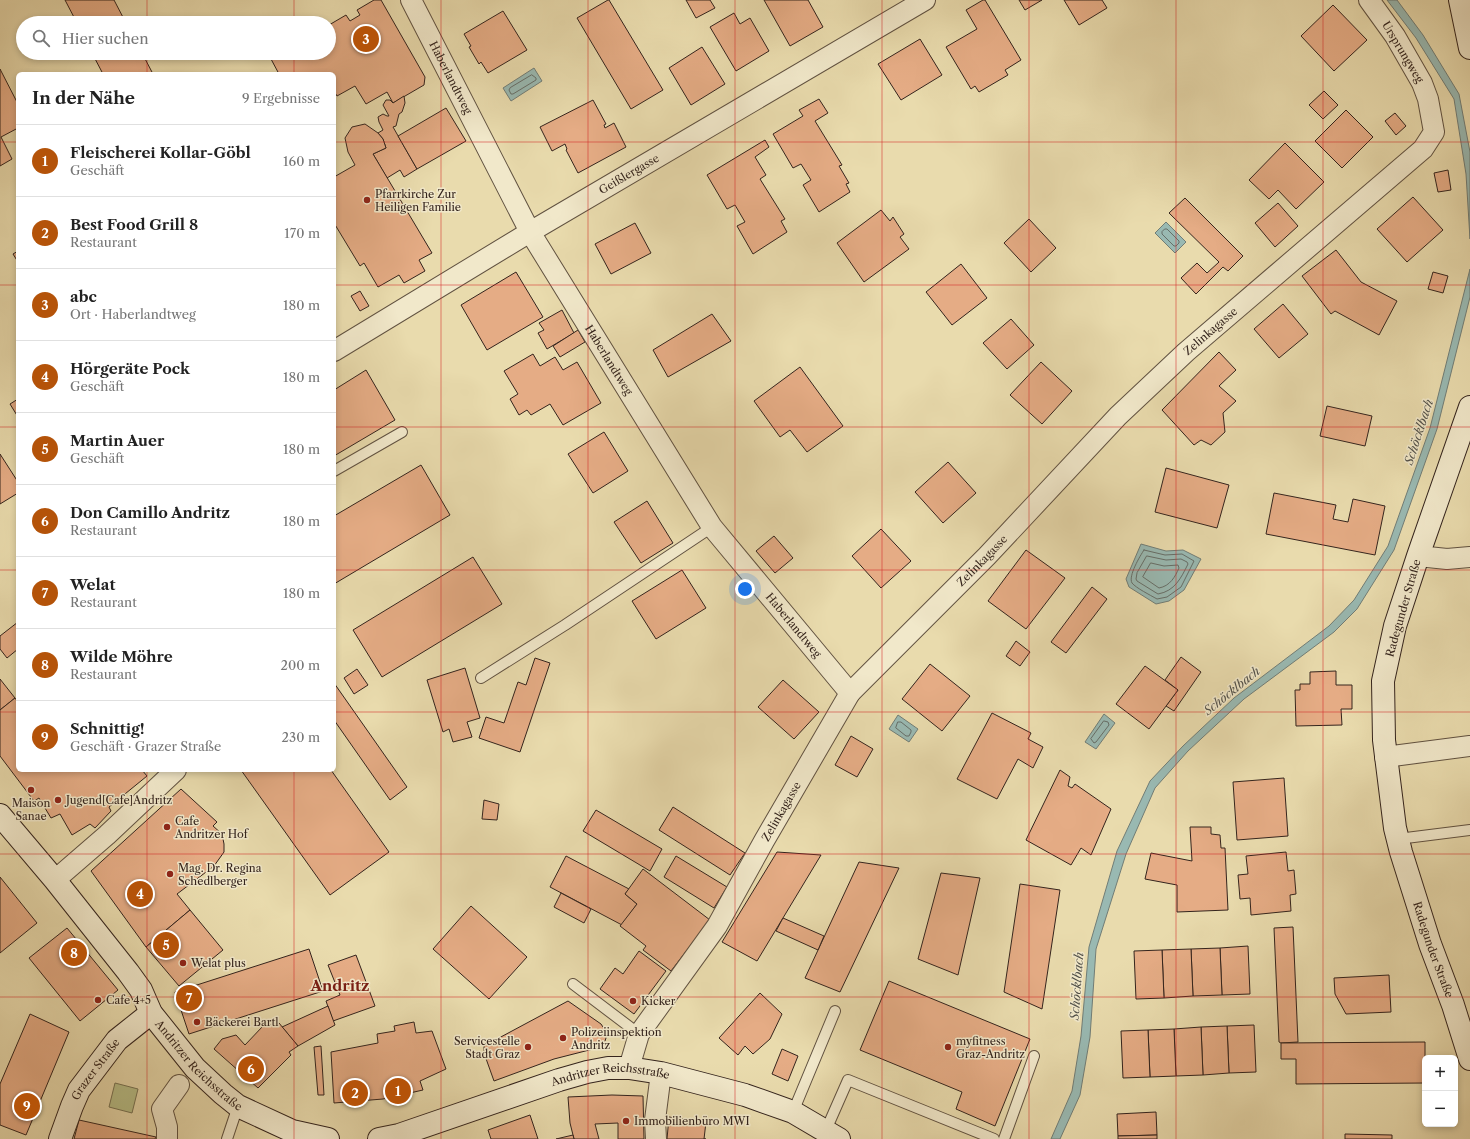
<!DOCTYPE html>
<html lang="de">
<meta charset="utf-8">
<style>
:root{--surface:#fff;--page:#f6f6f6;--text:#222;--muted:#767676;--line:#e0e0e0;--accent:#b45309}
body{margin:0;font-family:"Libre Caslon Text",serif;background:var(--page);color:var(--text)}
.controls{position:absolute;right:12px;bottom:12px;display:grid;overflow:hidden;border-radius:6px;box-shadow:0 2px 6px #0003}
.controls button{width:36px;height:36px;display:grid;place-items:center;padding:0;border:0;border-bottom:1px solid var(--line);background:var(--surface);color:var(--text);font:20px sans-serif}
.you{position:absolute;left:745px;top:589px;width:14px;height:14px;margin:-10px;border:3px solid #fff;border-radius:50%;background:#1a73e8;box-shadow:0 0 0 6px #1a73e833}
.badge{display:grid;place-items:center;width:26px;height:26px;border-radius:50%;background:var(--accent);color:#fff;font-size:13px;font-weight:700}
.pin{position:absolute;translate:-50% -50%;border:2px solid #fff;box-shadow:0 1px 4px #0006}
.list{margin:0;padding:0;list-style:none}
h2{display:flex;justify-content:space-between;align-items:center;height:52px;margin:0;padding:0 16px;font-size:17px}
h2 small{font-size:13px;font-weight:400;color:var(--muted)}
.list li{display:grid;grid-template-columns:26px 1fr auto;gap:12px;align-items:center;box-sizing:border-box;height:72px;padding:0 16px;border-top:1px solid var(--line)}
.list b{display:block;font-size:15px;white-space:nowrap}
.list p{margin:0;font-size:13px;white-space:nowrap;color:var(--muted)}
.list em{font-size:13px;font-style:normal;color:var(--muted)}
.icon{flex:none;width:22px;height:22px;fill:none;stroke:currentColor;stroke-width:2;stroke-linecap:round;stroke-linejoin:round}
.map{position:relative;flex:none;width:1470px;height:1139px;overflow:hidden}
.search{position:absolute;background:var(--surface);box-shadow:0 2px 6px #0003;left:16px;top:16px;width:320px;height:44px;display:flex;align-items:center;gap:10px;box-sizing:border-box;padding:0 14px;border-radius:22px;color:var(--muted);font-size:15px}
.panel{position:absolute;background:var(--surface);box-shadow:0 2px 6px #0003;left:16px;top:72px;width:320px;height:700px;border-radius:6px}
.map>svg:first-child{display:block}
.green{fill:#b8c089;stroke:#767253}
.water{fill:#99b9b2;stroke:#717d76}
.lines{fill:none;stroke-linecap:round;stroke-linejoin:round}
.shore{stroke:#666e68;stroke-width:1}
.building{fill:#e5ac85;stroke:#34241d}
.lane-casing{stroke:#615241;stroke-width:12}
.street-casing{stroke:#615241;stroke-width:22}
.secondary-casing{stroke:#34241d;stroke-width:24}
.lane{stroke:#f1e8ca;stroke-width:10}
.street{stroke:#f1e8ca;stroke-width:20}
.secondary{stroke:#f1e8ca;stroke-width:22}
.grid{fill:none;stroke:#d62828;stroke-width:1;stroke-opacity:0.55}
.poi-dot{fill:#8f2418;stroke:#f1e8ca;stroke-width:1.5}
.labels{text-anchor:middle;stroke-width:3;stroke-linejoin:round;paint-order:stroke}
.street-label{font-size:11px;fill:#34241d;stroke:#f1e8ca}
.poi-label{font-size:11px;fill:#34241d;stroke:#f1e8ca;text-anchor:start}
.water-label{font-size:12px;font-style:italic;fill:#52514a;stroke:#f1e8ca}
.district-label{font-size:15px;font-weight:bold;fill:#7a1f14;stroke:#f1e8ca}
</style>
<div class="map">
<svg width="1470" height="1139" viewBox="0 0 1470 1139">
<rect width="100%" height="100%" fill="#e9dbad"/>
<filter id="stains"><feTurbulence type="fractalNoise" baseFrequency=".005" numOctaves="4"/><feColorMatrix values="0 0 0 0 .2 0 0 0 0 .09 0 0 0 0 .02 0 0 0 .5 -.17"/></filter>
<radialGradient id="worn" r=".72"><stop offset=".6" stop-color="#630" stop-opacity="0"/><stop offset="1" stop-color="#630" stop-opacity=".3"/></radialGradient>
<polygon class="green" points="115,1083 138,1089 132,1113 109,1107"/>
<g class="water">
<polygon points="1387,0 1397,0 1423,35 1459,94 1470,152 1470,239 1466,174 1454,99 1416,38"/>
<polygon points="534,68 542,81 511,101 503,88"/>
<polygon points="1166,222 1186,242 1175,253 1155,233"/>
<polygon points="1470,269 1470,297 1437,429 1394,550 1357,609 1334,632 1244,699 1188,751 1155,788 1126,854 1096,949 1090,1037 1080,1095 1060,1139 1051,1139 1072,1091 1081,1036 1089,947 1117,851 1150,781 1183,746 1234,698 1329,626 1354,600 1388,546 1430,428"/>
<polygon points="1141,544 1166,551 1183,550 1201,559 1184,590 1169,601 1156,604 1129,587 1126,579"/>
<polygon points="1104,714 1115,723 1096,749 1085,742"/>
<polygon points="898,715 918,729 909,742 889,729"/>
</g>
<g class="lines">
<g class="shore">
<polygon points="532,75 536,78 536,80 513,94 511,94 509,90 510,88"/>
<polygon points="1165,229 1167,229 1179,241 1179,243 1176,246 1174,246 1162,234 1162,232"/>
<path d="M1144,550L1165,555L1182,554L1194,561L1181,587L1167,597L1157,599C1150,595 1136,588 1132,583C1128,576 1140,556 1144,550Z"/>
<path d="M1147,556L1166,560L1181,559L1187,562L1188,564C1181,578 1175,591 1158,594L1137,581L1136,579L1137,573Z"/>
<path d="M1151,563L1164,566L1178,565L1179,568C1175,577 1170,586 1159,588L1143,577Z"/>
<polygon points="1104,721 1108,722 1109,725 1096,742 1094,743 1091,739"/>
<polygon points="898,722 901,722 911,730 911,732 909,736 906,736 896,728"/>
</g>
</g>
<g class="building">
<polygon points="65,0 114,0 126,23 77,23"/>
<polygon points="374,0 381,0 425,77 424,85 393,103 387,92 366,104 355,86 337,96 334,91 334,74 279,74 271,59 281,53 329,53 329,25 346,15 350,21 360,15 357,10"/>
<polygon points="608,0 609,0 663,90 631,109 577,18"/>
<polygon points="686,0 710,0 715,8 696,18"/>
<polygon points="764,0 808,0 823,27 790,46"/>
<polygon points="983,0 985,0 1021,60 1005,70 1008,75 979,92 975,86 971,89 946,47 977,29 966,10"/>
<polygon points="1019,0 1042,0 1025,10"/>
<polygon points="1064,0 1102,0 1107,8 1079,25"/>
<polygon points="1333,5 1367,40 1334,71 1301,36"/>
<polygon points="503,11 527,50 488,73 481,62 479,64 469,47 471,46 464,34"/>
<polygon points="734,13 740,24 750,18 769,51 736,71 710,27"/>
<polygon points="920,39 942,75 901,100 878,64"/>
<polygon points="702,47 725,84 691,105 669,68"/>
<polygon points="92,53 142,53 153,74 103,74"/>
<polygon points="0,69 18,104 18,128 1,137 12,159 0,166"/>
<polygon points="1324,91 1338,105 1323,119 1309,105"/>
<polygon points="404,96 405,103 402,112 399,114 396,126 393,127 417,169 404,177 400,170 387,178 373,154 386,148 383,139 378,133 383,130 379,122 378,117 383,114 387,116 389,116 383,105 386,100 390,100 393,103"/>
<polygon points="819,99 828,113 815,121 842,165 839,166 849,183 846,184 850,192 819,212 803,185 811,180 801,164 793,168 773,134 803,116 799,110"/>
<polygon points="593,100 606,124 604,125 605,128 614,123 626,147 578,173 566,150 567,149 565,144 552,151 540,127"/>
<polygon points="446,108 466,141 417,169 398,136"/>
<polygon points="1346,110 1373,137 1342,168 1315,141"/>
<polygon points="1395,113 1406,126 1396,135 1385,121"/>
<polygon points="365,124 378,133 383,139 386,148 373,154 432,253 419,260 425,271 404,283 399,275 378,287 364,263 360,266 334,223 334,177 355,165 348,152 345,138 352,127"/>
<polygon points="765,140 769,147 755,157 766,175 760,179 785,219 781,221 787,232 753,254 737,226 745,222 735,205 727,209 707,175"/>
<polygon points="1285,143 1324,182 1296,209 1278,190 1269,199 1249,180"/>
<polygon points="1448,170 1451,190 1438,192 1434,173"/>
<polygon points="1413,197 1443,230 1407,262 1377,229"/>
<polygon points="1185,198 1243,256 1228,271 1223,267 1196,294 1181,278 1197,263 1207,273 1219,262 1169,213"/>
<polygon points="1278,203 1298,226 1275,247 1255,223"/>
<polygon points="881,210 890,221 893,217 904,234 900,237 909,249 864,282 837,243"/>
<polygon points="1029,219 1056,248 1031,272 1004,243"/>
<polygon points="635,223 651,253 611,274 595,244"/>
<polygon points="1336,250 1361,282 1397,301 1379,335 1335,311 1331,314 1302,276"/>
<polygon points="18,251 18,262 13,254"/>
<polygon points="961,264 987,298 952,325 926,292"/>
<polygon points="516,272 543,317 487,350 461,305"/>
<polygon points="1433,272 1448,276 1443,293 1428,289"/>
<polygon points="360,291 369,306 360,311 351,296"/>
<polygon points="1283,304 1308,334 1279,358 1254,329"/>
<polygon points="562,310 574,333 547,349 538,333 544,330 539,323"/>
<polygon points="712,314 731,341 668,377 653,350"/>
<polygon points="1011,319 1034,345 1007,369 983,343"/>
<polygon points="578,330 585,342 560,357 553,346"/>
<polygon points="1219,352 1236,370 1219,386 1236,401 1223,413 1225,432 1211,445 1201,440 1194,445 1162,410"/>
<polygon points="533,354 540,366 555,357 563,370 577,362 601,403 563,425 550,404 531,415 527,410 519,415 510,399 518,394 504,371"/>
<polygon points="1041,362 1072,391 1042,424 1010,395"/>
<polygon points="800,367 843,426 807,452 790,430 780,437 754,401"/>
<polygon points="366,370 395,420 334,456 334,390"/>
<polygon points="18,399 18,417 10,404"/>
<polygon points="1327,406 1372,416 1365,446 1320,436"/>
<polygon points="604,432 628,471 593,493 568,454"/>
<polygon points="0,454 18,482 18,493 0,504"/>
<polygon points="948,462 976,493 943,523 915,492"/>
<polygon points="421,465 450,515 334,584 334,516"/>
<polygon points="1166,468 1229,485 1217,528 1155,512"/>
<polygon points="1274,493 1336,505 1333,519 1348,522 1353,499 1385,506 1375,555 1266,534"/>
<polygon points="647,501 673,543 641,563 614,522"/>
<polygon points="881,529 911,561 881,588 852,556"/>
<polygon points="774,536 793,558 775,573 756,551"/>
<polygon points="1026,550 1065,578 1026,629 988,601"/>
<polygon points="473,557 502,604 382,677 353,630"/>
<polygon points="682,570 706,608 656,639 632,601"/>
<polygon points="1092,587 1107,599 1066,653 1051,642"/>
<polygon points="18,622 18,649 7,658 0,649 0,636"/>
<polygon points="1016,641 1030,652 1020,666 1006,656"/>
<polygon points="1181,657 1201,672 1174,711 1166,706 1178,690 1165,680"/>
<polygon points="535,658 550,663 520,752 479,738 486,717 504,723 518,682 526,685"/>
<polygon points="930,664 970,696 942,731 902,699"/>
<polygon points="1145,666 1178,690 1149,729 1116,704"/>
<polygon points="465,668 480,718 467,722 472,737 453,742 449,729 443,732 427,680"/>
<polygon points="357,669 368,685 354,694 344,678"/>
<polygon points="1336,671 1336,685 1352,685 1352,709 1341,709 1342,725 1296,726 1295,690 1300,690 1300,684 1310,684 1310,672"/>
<polygon points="0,679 15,698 0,710"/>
<polygon points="783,680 819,712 794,739 758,707"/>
<polygon points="334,683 407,787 390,800 334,720"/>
<polygon points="15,698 18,702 18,770 142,770 147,776 109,807 111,811 95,828 90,824 72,835 60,814 51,818 39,798 34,801 0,756 0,710"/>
<polygon points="992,713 1031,733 1028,739 1043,747 1033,768 1018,759 997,799 957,779"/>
<polygon points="851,736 873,749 857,777 835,765"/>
<polygon points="241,770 331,770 389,852 330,895"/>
<polygon points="1060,770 1070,777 1068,786 1072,788 1075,784 1111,809 1091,855 1081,848 1071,865 1026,840"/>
<polygon points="1284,778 1288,836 1237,840 1233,782"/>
<polygon points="181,789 217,822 213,826 222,834 224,844 224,852 214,866 177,894 190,910 146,947 91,871"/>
<polygon points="484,800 499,804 497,820 482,819"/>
<polygon points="673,807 745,853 730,875 659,830"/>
<polygon points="596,810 662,849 650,871 583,831"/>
<polygon points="1190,827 1211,827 1211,834 1220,835 1221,848 1225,848 1228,910 1177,912 1177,885 1145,879 1151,853 1192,861"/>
<polygon points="777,852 821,855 757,961 722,942"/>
<polygon points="1286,852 1288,871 1294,870 1296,894 1290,895 1291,911 1251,915 1250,898 1240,899 1238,875 1248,874 1246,856"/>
<polygon points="566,856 629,889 625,894 637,904 622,925 550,887"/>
<polygon points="676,856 727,887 714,908 664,877"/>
<polygon points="859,862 899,868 840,992 805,978"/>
<polygon points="643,869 710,920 671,971 643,950 646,946 620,926 637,904 625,894"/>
<polygon points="941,873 980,878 958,975 918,959"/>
<polygon points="0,877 37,923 0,953"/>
<polygon points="1020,884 1060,890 1042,1009 1004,992"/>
<polygon points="561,893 591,909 584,923 554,907"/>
<polygon points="471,906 527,957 489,999 433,949"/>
<polygon points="190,910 223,950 179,986 146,947"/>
<polygon points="783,918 824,936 818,950 776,931"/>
<polygon points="1293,927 1298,1042 1281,1043 1279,1042 1274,928"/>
<polygon points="67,928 118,990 80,1021 29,958"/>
<polygon points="1248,946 1250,994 1222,995 1220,948"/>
<polygon points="1220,948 1222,995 1193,996 1191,949"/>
<polygon points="309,949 323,991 189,1034 175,992"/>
<polygon points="1191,949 1193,996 1164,998 1162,950"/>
<polygon points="1162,950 1164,998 1136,999 1134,951"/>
<polygon points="639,951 666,971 634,1014 600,989 615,968 623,974"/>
<polygon points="356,955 375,1006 333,1021 326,1001 340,995 328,965"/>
<polygon points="1389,975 1391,1012 1346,1014 1335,994 1334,978"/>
<polygon points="889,981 1030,1039 995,1126 956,1109 962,1092 860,1050"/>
<polygon points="760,993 782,1014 770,1039 753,1054 745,1046 738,1055 719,1038"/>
<polygon points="568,1001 601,1024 605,1030 607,1035 605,1041 601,1047 554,1059 494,1081 484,1053 484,1046"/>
<polygon points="328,1006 335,1025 298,1046 282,1027"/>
<polygon points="30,1014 69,1032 26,1135 0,1125 0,1084"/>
<polygon points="414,1022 416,1033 432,1031 446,1069 420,1081 423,1090 383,1099 334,1103 331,1052 378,1043 377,1034 395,1031 394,1026"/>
<polygon points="279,1023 298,1046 289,1052 291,1055 258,1088 214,1049 222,1039 236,1035 245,1045 263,1026"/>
<polygon points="1254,1025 1256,1072 1229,1073 1227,1026"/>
<polygon points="1227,1026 1229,1073 1203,1075 1201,1027"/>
<polygon points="1201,1027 1203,1075 1176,1076 1174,1029"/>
<polygon points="1174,1029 1176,1076 1150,1077 1148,1030"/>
<polygon points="1148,1030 1150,1077 1123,1078 1121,1031"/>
<polygon points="1425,1042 1425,1083 1296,1084 1296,1059 1281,1059 1281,1043"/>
<polygon points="321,1046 324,1095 318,1095 314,1047"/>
<polygon points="782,1049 798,1056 788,1081 772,1074"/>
<polygon points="612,1095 643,1096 644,1139 618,1139 618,1123 595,1124 599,1139 574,1139 570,1123 568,1097"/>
<polygon points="1156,1112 1157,1135 1118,1136 1117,1114"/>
<polygon points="530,1115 538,1139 491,1139 488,1130"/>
<polygon points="669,1117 706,1122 704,1139 706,1139 667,1139"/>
<polygon points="79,1120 156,1137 155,1139 74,1139"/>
<polygon points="1345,1134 1392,1135 1392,1139 1345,1139"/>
<polygon points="573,1135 574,1139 556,1139"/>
<polygon points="1157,1135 1157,1139 1118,1139 1118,1136"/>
</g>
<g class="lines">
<g class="lane-casing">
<g id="lane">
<polyline points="334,471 402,432"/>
<polyline points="481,678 565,625 712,527"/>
<polyline points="1398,839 1470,830"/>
<polyline points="573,984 639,1034"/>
<polyline points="793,1112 835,1011"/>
<polyline points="826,1130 848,1080 994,1139"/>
<polyline points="227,1139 238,1106"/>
<polyline points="1004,1139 1034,1056"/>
</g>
</g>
<g class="street-casing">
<g id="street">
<path id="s1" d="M411,0L530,232L712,527L850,693"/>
<path id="s2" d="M334,351L530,232L925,0"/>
<polyline points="1418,556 1447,559 1470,557"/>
<polyline points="1385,757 1470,746"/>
<polyline points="55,880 107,835 176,770"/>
<path id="s3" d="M629,1068L639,1034L717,926L764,841L850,693L987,556L1118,416L1186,352L1423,149L1434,132L1428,99L1422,83L1395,36L1369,0"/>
<polyline points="167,1139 167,1127 162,1109 179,1085"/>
<polyline points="656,1139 655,1120 661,1073"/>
</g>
</g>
<g class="secondary-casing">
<g id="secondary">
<polyline points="1460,0 1470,48"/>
<path id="s4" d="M1470,407L1418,556L1395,626L1383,681L1384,740L1395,828L1401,852L1430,944L1453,1005L1470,1059"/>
<path id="s5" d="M0,815L55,880L128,972L141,990L151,1013L195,1068L223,1094L238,1106L292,1131L328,1139"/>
<path id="s6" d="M60,1139L72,1106L79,1090L117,1040L151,1013"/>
<path id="s7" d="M379,1139L399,1135L559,1080L587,1072L608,1068H629L661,1073L745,1095L793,1112L839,1139"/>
</g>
</g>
<use href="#lane" class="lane"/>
<use href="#street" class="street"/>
<use href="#secondary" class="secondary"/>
</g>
<path class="grid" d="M147,0V23M294,0V23M441,0V1139M588,0V1139M735,0V1139M882,0V1139M1029,0V1139M1176,0V1139M1323,0V1139M147,53V74M294,53V74M0,142H18M334,142H1470M0,285H18M334,285H1470M0,427H18M334,427H1470M0,570H18M334,570H1470M0,712H18M334,712H1470M147,770V1139M294,770V1139M0,854H1470M0,997H1470"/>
<g class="poi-dot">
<circle cx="367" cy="200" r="4"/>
<circle cx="31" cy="790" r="4"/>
<circle cx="58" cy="800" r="4"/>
<circle cx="167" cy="827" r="4"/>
<circle cx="170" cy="874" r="4"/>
<circle cx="183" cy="963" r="4"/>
<circle cx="98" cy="1000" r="4"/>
<circle cx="633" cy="1001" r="4"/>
<circle cx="197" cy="1022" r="4"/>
<circle cx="563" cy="1038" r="4"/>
<circle cx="528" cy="1047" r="4"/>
<circle cx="948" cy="1047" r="4"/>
<circle cx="626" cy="1121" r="4"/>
</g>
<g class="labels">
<g class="street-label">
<text transform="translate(1403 52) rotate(59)" y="4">Ursprungweg</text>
<text dy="4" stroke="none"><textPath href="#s1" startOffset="87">Haberlandtweg</textPath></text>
<text dy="4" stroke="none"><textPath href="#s2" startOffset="344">Geißlergasse</textPath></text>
<text dy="4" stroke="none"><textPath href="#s3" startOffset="948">Zelinkagasse</textPath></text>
<text dy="4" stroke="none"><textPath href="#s1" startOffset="411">Haberlandtweg</textPath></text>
<text dy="4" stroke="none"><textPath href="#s3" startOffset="624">Zelinkagasse</textPath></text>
<text transform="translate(1403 608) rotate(-74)" y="4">Radegunder Straße</text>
<text dy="4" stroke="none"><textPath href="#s1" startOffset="735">Haberlandtweg</textPath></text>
<text dy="4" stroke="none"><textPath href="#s3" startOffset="300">Zelinkagasse</textPath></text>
<text dy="4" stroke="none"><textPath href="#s4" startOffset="563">Radegunder Straße</textPath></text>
<text dy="4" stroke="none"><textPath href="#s5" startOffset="321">Andritzer Reichsstraße</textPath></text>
<text dy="4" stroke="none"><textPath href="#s6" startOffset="79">Grazer Straße</textPath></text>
<text dy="4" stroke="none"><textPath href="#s7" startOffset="242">Andritzer Reichsstraße</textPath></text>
</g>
<g class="poi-label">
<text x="375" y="198">Pfarrkirche Zur<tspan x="375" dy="13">Heiligen Familie</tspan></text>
<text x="66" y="804">Jugend[Cafe]Andritz</text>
<text x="31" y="807" text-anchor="middle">Maison<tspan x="31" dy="13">Sanae</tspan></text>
<text x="175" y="825">Cafe<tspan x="175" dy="13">Andritzer Hof</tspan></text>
<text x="178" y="872">Mag. Dr. Regina<tspan x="178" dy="13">Schedlberger</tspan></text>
<text x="191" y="967">Welat plus</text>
<text x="106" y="1004">Cafe 4+5</text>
<text x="641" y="1005">Kicker</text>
<text x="205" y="1026">Bäckerei Bartl</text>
<text x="571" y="1036">Polizeiinspektion<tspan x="571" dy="13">Andritz</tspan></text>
<text x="520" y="1045" text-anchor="end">Servicestelle<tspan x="520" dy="13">Stadt Graz</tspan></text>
<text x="956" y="1045">myfitness<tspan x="956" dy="13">Graz-Andritz</tspan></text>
<text x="634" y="1125">Immobilienbüro MWI</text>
</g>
<g class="water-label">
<text transform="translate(1419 432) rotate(-72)" y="4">Schöcklbach</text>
<text transform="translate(1232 691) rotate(-39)" y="4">Schöcklbach</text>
<text transform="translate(1077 986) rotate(-86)" y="4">Schöcklbach</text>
</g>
<g class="district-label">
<text x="340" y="991">Andritz</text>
</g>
</g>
<rect width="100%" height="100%" filter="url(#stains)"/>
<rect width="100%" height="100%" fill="url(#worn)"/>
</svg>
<div class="controls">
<button>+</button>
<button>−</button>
</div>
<div class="you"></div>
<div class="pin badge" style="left:398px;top:1091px">1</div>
<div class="pin badge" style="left:355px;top:1093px">2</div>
<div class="pin badge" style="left:366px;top:39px">3</div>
<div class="pin badge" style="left:140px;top:894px">4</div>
<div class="pin badge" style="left:166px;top:945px">5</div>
<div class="pin badge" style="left:251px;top:1069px">6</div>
<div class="pin badge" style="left:189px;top:998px">7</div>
<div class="pin badge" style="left:74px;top:953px">8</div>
<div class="pin badge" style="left:27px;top:1106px">9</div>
<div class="search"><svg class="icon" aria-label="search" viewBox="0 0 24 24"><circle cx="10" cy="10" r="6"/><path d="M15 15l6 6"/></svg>Hier suchen</div>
<section class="panel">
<h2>In der Nähe<small>9 Ergebnisse</small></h2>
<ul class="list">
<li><span class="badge">1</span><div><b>Fleischerei Kollar-Göbl</b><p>Geschäft</p></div><em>160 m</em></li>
<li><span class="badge">2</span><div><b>Best Food Grill 8</b><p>Restaurant</p></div><em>170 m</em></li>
<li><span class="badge">3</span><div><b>abc</b><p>Ort · Haberlandtweg</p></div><em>180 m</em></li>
<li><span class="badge">4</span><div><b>Hörgeräte Pock</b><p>Geschäft</p></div><em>180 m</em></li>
<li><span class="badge">5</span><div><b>Martin Auer</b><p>Geschäft</p></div><em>180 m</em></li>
<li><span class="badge">6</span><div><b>Don Camillo Andritz</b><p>Restaurant</p></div><em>180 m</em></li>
<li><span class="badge">7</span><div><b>Welat</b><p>Restaurant</p></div><em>180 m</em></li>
<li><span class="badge">8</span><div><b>Wilde Möhre</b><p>Restaurant</p></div><em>200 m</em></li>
<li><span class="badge">9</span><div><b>Schnittig!</b><p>Geschäft · Grazer Straße</p></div><em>230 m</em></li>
</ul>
</section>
</div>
